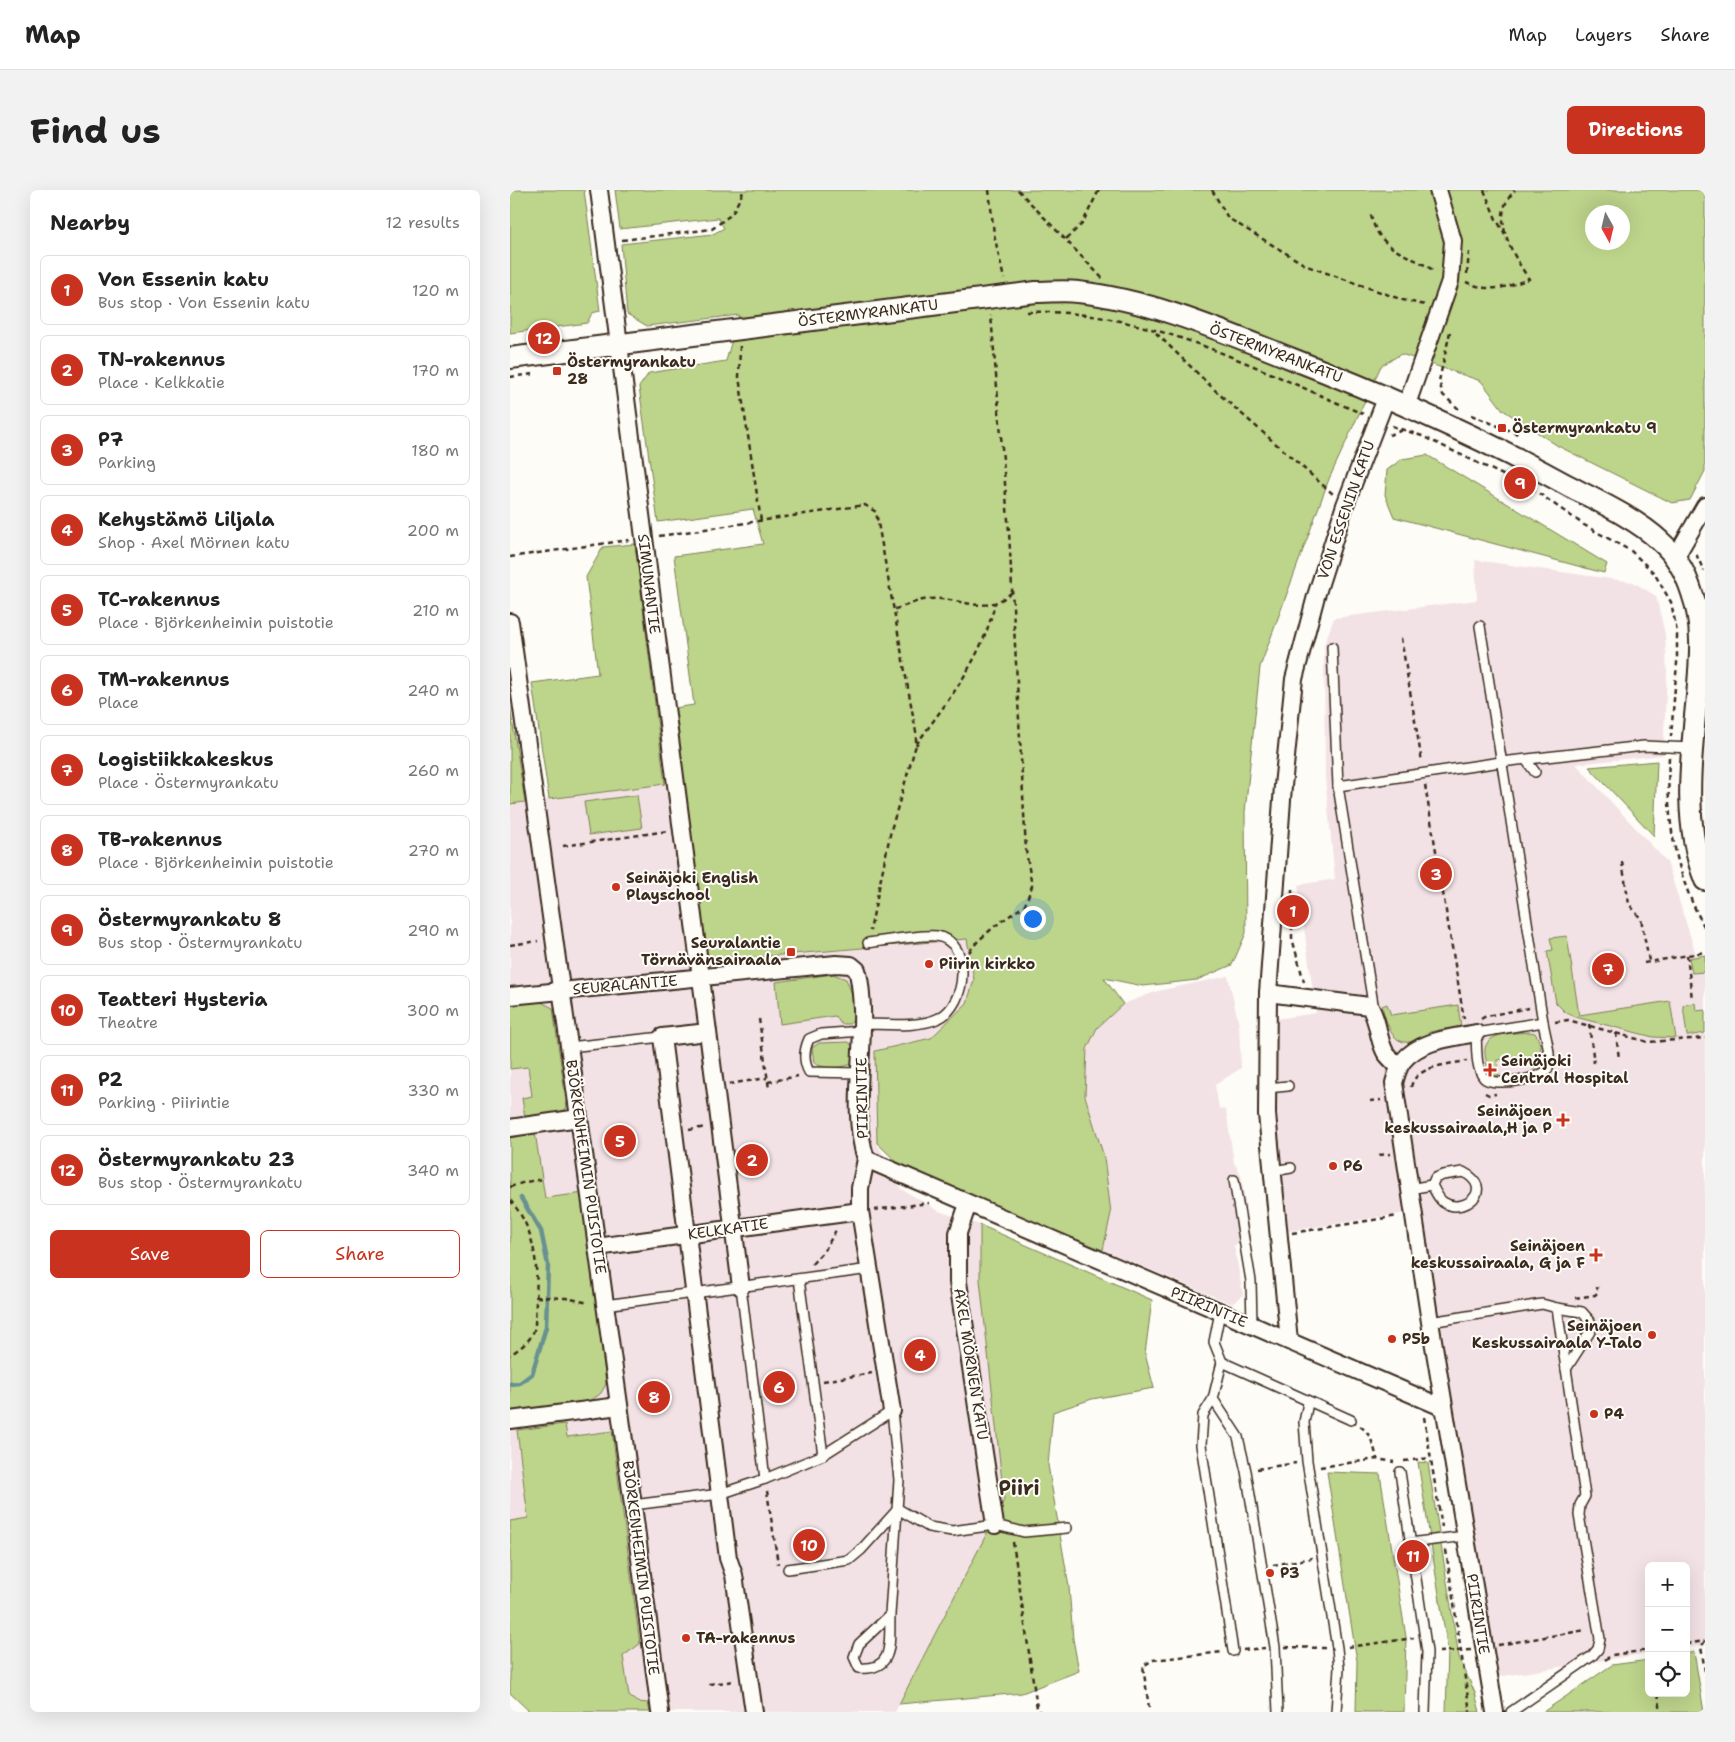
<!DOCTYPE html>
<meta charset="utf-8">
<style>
:root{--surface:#fff;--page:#f2f2f2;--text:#222;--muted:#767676;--line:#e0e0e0;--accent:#c8321e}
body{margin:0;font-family:"Shantell Sans",sans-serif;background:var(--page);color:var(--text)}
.controls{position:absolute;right:15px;bottom:15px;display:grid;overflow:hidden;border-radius:8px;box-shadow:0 5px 20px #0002}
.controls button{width:45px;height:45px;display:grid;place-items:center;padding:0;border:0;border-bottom:1px solid var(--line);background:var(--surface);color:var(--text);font:25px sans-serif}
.compass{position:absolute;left:1075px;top:15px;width:45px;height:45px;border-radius:50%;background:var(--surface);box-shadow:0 5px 20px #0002;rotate:172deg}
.you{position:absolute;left:522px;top:728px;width:18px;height:18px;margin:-12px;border:4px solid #fff;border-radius:50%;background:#1a73e8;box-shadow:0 0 0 8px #1a73e833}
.badge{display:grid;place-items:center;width:32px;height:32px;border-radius:50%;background:var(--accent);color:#fff;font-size:16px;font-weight:700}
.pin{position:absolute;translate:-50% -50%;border:2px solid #fff;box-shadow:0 1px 5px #0006}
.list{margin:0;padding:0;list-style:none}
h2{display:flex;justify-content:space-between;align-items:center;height:65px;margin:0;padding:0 20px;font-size:21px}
h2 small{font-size:16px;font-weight:400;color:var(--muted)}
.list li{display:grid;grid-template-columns:32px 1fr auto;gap:15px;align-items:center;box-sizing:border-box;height:70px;margin:0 10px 10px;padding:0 10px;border:1px solid var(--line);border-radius:8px}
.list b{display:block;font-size:19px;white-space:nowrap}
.list p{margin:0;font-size:16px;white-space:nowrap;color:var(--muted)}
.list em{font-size:16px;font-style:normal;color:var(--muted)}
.actions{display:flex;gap:10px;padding:15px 20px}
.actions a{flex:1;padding:11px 0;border:1px solid var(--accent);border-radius:8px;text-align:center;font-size:18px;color:var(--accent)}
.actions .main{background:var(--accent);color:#fff}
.icon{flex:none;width:28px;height:28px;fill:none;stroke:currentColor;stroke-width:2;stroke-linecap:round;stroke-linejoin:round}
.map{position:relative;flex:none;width:1195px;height:1522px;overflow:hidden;border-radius:8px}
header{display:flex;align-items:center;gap:30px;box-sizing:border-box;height:70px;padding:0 25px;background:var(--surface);border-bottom:1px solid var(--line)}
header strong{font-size:24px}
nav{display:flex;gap:28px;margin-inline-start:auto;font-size:18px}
.intro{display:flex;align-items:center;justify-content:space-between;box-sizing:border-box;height:120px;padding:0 30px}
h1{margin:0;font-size:35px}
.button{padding:12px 22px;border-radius:8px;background:var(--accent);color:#fff;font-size:18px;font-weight:700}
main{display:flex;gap:30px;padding:0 30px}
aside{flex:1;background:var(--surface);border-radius:8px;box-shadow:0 5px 20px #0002}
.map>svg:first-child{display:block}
.built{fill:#f3e2e5}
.green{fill:#bdd48b;stroke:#7c7f54;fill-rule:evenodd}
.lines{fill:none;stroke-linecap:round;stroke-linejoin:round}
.stream{stroke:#679190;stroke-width:4.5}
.service-casing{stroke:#3b2a1e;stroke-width:12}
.minor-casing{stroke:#3b2a1e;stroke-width:20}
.tertiary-casing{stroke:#3b2a1e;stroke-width:24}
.path{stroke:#3b2a1e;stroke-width:2.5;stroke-dasharray:5 4;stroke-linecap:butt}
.service{stroke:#fdfcf7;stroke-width:9}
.minor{stroke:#fdfcf7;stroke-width:16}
.tertiary{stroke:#fdfcf7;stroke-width:20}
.poi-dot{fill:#c8321e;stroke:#fdfcf7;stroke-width:2}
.labels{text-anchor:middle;stroke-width:4;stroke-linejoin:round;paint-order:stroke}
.street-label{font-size:15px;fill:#3b2a1e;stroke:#fdfcf7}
.poi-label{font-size:15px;font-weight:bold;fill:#3b2a1e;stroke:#fdfcf7;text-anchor:start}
.district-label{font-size:20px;font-weight:bold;fill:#3b2a1e;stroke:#fdfcf7}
</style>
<header>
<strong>Map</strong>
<nav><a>Map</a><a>Layers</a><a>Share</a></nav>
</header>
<div class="intro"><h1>Find us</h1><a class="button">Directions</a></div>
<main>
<aside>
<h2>Nearby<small>12 results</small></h2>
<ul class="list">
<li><span class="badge">1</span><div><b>Von Essenin katu</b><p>Bus stop · Von Essenin katu</p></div><em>120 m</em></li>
<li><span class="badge">2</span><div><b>TN-rakennus</b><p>Place · Kelkkatie</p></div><em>170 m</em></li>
<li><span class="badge">3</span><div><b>P7</b><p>Parking</p></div><em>180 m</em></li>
<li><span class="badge">4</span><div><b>Kehystämö Liljala</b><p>Shop · Axel Mörnen katu</p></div><em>200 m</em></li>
<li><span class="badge">5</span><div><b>TC-rakennus</b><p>Place · Björkenheimin puistotie</p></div><em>210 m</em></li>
<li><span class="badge">6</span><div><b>TM-rakennus</b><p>Place</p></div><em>240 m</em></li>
<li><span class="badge">7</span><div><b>Logistiikkakeskus</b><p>Place · Östermyrankatu</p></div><em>260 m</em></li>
<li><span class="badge">8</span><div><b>TB-rakennus</b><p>Place · Björkenheimin puistotie</p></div><em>270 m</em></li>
<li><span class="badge">9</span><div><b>Östermyrankatu 8</b><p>Bus stop · Östermyrankatu</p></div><em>290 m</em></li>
<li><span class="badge">10</span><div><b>Teatteri Hysteria</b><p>Theatre</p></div><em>300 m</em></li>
<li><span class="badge">11</span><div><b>P2</b><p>Parking · Piirintie</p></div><em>330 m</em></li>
<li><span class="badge">12</span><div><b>Östermyrankatu 23</b><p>Bus stop · Östermyrankatu</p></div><em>340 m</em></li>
</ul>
<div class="actions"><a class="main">Save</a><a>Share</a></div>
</aside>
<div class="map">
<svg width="1195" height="1522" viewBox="0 0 1195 1522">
<rect width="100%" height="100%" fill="#fdfcf7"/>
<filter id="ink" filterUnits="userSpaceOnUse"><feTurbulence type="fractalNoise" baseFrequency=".02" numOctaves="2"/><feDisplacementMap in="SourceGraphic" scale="10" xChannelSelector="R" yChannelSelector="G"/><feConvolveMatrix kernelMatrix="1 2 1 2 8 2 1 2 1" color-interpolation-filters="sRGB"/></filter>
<g filter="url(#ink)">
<g class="built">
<polygon points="965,370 1123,392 1146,406 1155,444 1157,483 1153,565 1066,574 1157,672 1188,771 1195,782 1195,1455 1176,1458 1176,1376 1139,1376 1139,1463 987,1487 909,1021 772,1042 764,931 766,829 806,823 788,695 825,689 815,587 814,455 824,428 967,410"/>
<polygon points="172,592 197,763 201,771 457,749 464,790 457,813 421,848 365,861 367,953 391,999 429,1021 470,1035 470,1090 494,1310 385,1522 20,1522 0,1503 0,614"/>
<polygon points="718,786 729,835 731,878 705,895 709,918 716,920 724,973 731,984 741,1054 724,1055 733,1105 722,1114 593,1060 601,1023 575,906 577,859 587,838 613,814 648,801"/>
</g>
<g class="green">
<polygon points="0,0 74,0 90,121 82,123 77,133 0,143"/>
<path d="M105,0H1195V281L1180,310L1162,313L1048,256L993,220L971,191L891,164L871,176L819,289L750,477L735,622L736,743L722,775L687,790L633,796L594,788L613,814L587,838L577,859L575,906L594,967L601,1023L593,1060L393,978L367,953L365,861L421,848L457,813L464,790L457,749L201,771L197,763L164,518L184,515L164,366L253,354L243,319L148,332L129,197L139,183L216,171L229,125L137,136L117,124L111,54L203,44L214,38L208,28L110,39ZM1082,22H1112V52H1082Z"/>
<polygon points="917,265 1097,374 1094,383 884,327 875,305 877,280 892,269"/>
<polygon points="125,354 155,594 39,609 22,493 88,484 76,387 93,357"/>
<polygon points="0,517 15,612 0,614"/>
<polygon points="1147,571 1144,646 1079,577"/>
<polygon points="127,605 132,638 79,645 74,612"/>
<polygon points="1057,746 1069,825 1160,811 1166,848 1143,847 1065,827 1055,822 1046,813 1037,761 1043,760 1040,748"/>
<polygon points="1195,765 1195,782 1182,783 1179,768"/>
<path d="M323,784L336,789C341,800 350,824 340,834H331L325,826L270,834L266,792Z"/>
<polygon points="31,812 43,818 57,918 49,923 15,928 12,908 22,906 18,877 0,879 0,813"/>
<polygon points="1185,813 1186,821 1195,820 1195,843 1177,846 1173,815"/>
<path d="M877,814L881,825L948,815L951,837C941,839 930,839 920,842C916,844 912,848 907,850C882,860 877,834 872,816Z"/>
<path d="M1019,842L1025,843C1031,851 1033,868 1030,877L1023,879L1021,866L987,870L989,885L982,887C977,880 977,874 975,865C972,841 1002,844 1019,842Z"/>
<path d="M339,852L343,857L344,873C334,878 314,880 304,873L302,858L309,853Z"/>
<path d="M25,942L35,1008L74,1003L96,1193C95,1196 93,1200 91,1203C78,1218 20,1220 0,1222V945Z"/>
<polygon points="470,1035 642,1110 635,1164 644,1198 582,1209 543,1222 538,1275 559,1397 563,1449 569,1481 512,1503 389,1514 494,1310 470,1090"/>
<polygon points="55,1234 57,1247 102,1241 130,1454 113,1466 119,1506 127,1512 138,1513 140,1522 20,1522 0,1503 0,1331 18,1328 7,1240"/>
<polygon points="908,1272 918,1273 949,1467 965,1503 970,1522 936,1522 938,1461"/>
<polygon points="817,1282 870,1284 896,1447 894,1522 846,1522 847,1471"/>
<polygon points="1184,1462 1194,1522 1033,1522 1102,1475 1139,1470 1139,1503 1176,1503 1176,1464"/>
</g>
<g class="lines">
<polyline class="stream" points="0,1194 10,1193 22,1184 36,1137 38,1075 31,1041 11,1008"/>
<g class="service-casing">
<g id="service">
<polyline points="970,436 1033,832"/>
<polyline points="822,457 828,596"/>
<polyline points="1016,570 1025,582"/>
<polyline points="864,820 828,596 991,572 1134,556 1182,558"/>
<path d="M1033,832C1035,845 1042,865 1038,878C1034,890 982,897 974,888C965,878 967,855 966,843Z"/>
<path d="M352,834C374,834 409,838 429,828C457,815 463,752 427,746C414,744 373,751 358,753"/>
<polyline points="59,857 152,847"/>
<path d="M350,883L299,882C293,871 294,860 299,849L311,844L352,841"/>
<polyline points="757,898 778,896"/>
<polyline points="763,981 781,978"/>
<path d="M953,982C987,999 953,1026 933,1012C928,1008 925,1001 922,995L925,988L933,985Z"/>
<polyline points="724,990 741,1091 742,1135"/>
<polyline points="899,999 922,995"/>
<polyline points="289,1089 313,1265"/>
<polyline points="231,1097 255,1289"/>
<polyline points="95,1115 360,1079"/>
<polyline points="1047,1118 1072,1122 1080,1131 1081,1140 1056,1179"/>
<polyline points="710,1122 704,1152 712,1172 703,1209 728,1247 736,1281 765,1457 768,1522"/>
<polyline points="920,1132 1032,1114 1047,1118 1075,1306 1070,1315 1069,1325 1090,1449 1088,1459 1082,1466 1001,1522"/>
<polyline points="712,1172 841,1230"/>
<polyline points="703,1209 693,1225 691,1255 723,1461"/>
<polyline points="798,1213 794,1232 797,1271 827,1458 829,1478 826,1522"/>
<polyline points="890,1282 917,1462 915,1522"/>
<path d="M123,1315L210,1304L255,1289L313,1265L382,1221L389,1290L380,1425L349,1454L344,1467L349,1478C385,1481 379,1452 380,1425"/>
<polyline points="388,1319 419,1337 442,1341 485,1335 514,1342 557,1338"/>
<polyline points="900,1353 955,1346"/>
<polyline points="278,1379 339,1370 351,1360 388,1319"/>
</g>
</g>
<g class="minor-casing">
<g id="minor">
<polyline points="89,0 231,1097"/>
<polyline points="897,214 940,91 943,51 928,0"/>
<polyline points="1165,368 1195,316"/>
<polyline points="0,432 123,1315 150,1522"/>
<path d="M758,803L859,816C869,830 867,847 875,862C878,867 884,872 889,877"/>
<path d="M0,806L326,774L341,775L347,780C351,792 351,805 352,818C354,866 341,923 356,969L934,1218"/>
<polyline points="198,842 152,847 218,1368 224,1385 244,1522"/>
<path d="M966,843C942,848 910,850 893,871C888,877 886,886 884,893L920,1132L985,1522"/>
<polyline points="0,938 69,928"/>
<polyline points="356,969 350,998 350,1021 382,1221"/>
<polyline points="458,1014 448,1043 448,1092 485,1335"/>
<polyline points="87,1057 350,1021"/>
<polyline points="779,1151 757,924 758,803 773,596 784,489 806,406 835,315 877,206"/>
<polyline points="0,1230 109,1216"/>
</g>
</g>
<g class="tertiary-casing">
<path id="tertiary" d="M0,168L526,102C540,102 554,100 568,102C641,110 712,141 780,168C875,205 967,245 1057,295C1086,310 1127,329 1150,351C1165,364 1176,384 1182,403C1194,436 1190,472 1187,506C1181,567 1172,632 1195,690"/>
</g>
<g class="path">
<polyline points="479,0 484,44 494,89"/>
<polyline points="508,0 593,89"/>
<polyline points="702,0 718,28 797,76 893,110 915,115"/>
<polyline points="974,0 986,29 995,44"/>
<path d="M861,25C869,62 897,62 926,82"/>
<polyline points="556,49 572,34 589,0"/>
<polyline points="112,50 202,39 222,24 234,0"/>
<polyline points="957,84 959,62"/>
<path d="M956,92C982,103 993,98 1019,89C1006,70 985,36 996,13C998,8 1002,4 1005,0"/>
<path d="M517,122C635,118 747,179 853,224"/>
<polyline points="940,142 929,191 933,205 951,221"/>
<polyline points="646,143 708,203 823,304"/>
<polyline points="230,156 229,187 251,331"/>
<polyline points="0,187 23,184"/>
<polyline points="961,225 1008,244"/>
<polyline points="882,236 912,246 1024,300 1074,335 1121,361 1144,383 1161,412 1167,442 1167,473 1161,546"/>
<polyline points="879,245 893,240"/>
<polyline points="149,346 355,315 366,322 406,542 406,555 381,640 360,741"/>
<polyline points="1186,364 1194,381"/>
<polyline points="0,367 119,350"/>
<path d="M385,419C396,416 408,410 419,409C451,406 474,428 502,402"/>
<polyline points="891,448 912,572"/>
<path d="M406,555C440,507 470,473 485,414"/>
<path d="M1159,567C1156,629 1164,682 1195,738"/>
<polyline points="915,595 954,829"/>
<polyline points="53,656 158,641"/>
<polyline points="1112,672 1119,714 1131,729 1139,771"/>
<polyline points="782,699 782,748 794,792"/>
<polyline points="0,755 28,751"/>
<polyline points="459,762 468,751 485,736 515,715 522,696 516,661 499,342 481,125"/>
<polyline points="1177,765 1182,809"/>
<polyline points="1134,773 1195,762"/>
<polyline points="249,829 259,899"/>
<polyline points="971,829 976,826 1019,818"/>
<polyline points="1045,832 1058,830 1138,852 1195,848"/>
<polyline points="1079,834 1084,873"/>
<polyline points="1106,843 1109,869"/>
<polyline points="258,892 288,886"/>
<polyline points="219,894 257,888"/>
<path d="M901,897C905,876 940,874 957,871"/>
<polyline points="975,903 979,905 986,904"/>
<polyline points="860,911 871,910"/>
<polyline points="179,940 196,937"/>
<polyline points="869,965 880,964"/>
<polyline points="0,997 15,992 34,989"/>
<path d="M0,1010C26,1040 28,1075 26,1113C25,1121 26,1132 24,1140C21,1151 9,1159 0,1165"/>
<polyline points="364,1020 419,1013"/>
<polyline points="782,1043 888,1026"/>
<polyline points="302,1074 316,1058 326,1040"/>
<polyline points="26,1107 56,1108 79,1113"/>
<polyline points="1065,1108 1085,1105 1088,1102 1087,1097"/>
<polyline points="313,1191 362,1183"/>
<polyline points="914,1227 932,1337"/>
<path d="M850,1236C861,1244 864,1256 867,1269"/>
<polyline points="894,1271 921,1268"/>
<polyline points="810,1277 867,1269 884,1272"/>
<polyline points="747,1279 786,1273"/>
<polyline points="257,1301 268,1374"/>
<polyline points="503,1352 527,1518 530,1522"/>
<polyline points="936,1360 960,1522"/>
<polyline points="763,1375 802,1368"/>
<polyline points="1195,1451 1191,1457 1195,1481"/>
<polyline points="1176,1454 1195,1451"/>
<polyline points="988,1455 1076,1440"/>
<polyline points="775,1457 815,1458"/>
<polyline points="838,1457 904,1448"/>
<polyline points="733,1460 755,1458"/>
<polyline points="929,1462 961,1460"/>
<polyline points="1095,1470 1102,1465 1139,1460"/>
<polyline points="199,1494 225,1491"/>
<polyline points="1148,1503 1151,1522"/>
<polyline points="639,1518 633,1476 643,1470 713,1462"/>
</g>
<use href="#service" class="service"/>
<use href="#minor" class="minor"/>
<use href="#tertiary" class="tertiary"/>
</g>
</g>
<g class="poi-dot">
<rect x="42" y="176" width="10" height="10" rx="2.5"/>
<rect x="987" y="233" width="10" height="10" rx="2.5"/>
<circle cx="106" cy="697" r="5"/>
<rect x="276" y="757" width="10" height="10" rx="2.5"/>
<circle cx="419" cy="774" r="5"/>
<path d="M977.5 872.5h5v5h5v5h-5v5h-5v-5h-5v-5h5z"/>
<path d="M1050.5 922.5h5v5h5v5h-5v5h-5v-5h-5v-5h5z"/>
<circle cx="823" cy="976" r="5"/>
<path d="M1083.5 1057.5h5v5h5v5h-5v5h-5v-5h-5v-5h5z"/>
<circle cx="1142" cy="1145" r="5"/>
<circle cx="882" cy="1149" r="5"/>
<circle cx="1084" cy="1224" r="5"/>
<circle cx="760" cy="1383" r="5"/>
<circle cx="176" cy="1448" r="5"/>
</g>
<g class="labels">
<g class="street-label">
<text transform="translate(358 123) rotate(-7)" y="5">ÖSTERMYRANKATU</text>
<text transform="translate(766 163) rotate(21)" y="5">ÖSTERMYRANKATU</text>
<text transform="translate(836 320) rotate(-71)" y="5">VON ESSENIN KATU</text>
<text transform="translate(139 394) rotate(83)" y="5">SIMUNANTIE</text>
<text transform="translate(115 795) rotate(-5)" y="5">SEURALANTIE</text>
<text transform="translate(352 908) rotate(-91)" y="5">PIIRINTIE</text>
<text transform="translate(76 977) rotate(82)" y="5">BJÖRKENHEIMIN PUISTOTIE</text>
<text transform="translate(218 1039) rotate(-8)" y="5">KELKKATIE</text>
<text transform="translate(699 1117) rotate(23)" y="5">PIIRINTIE</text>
<text transform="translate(461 1174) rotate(81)" y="5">AXEL MÖRNEN KATU</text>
<text transform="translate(131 1378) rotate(83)" y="5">BJÖRKENHEIMIN PUISTOTIE</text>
<text transform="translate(968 1424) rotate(81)" y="5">PIIRINTIE</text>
</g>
<g class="poi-label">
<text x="57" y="177">Östermyrankatu<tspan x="57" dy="17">28</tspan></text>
<text x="1002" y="243">Östermyrankatu 9</text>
<text x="116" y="693">Seinäjoki English<tspan x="116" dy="17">Playschool</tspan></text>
<text x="271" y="758" text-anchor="end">Seuralantie<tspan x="271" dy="17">Törnävänsairaala</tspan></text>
<text x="429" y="779">Piirin kirkko</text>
<text x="991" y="876">Seinäjoki<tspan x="991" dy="17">Central Hospital</tspan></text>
<text x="1042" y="926" text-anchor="end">Seinäjoen<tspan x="1042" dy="17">keskussairaala,H ja P</tspan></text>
<text x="833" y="981">P6</text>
<text x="1075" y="1061" text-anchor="end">Seinäjoen<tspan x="1075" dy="17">keskussairaala, G ja F</tspan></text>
<text x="1132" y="1141" text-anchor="end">Seinäjoen<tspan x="1132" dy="17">Keskussairaala Y-Talo</tspan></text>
<text x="892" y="1154">P5b</text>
<text x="1094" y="1229">P4</text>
<text x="770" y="1388">P3</text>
<text x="186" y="1453">TA-rakennus</text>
</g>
<g class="district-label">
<text x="509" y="1305">Piiri</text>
</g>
</g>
</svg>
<div class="controls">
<button>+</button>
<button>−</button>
<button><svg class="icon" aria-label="locate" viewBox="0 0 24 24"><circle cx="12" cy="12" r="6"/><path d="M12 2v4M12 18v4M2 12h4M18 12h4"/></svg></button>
</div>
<svg class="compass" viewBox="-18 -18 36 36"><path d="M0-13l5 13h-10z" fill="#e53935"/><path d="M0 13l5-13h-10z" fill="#767676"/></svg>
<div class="you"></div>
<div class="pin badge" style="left:783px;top:721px">1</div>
<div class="pin badge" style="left:242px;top:970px">2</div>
<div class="pin badge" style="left:926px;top:684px">3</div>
<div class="pin badge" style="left:410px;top:1165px">4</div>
<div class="pin badge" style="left:110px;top:951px">5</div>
<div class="pin badge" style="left:269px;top:1197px">6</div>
<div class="pin badge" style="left:1098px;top:779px">7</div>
<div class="pin badge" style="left:144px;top:1207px">8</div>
<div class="pin badge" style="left:1010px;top:293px">9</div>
<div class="pin badge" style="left:299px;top:1355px">10</div>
<div class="pin badge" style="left:903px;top:1366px">11</div>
<div class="pin badge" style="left:34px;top:148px">12</div>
</div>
</main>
